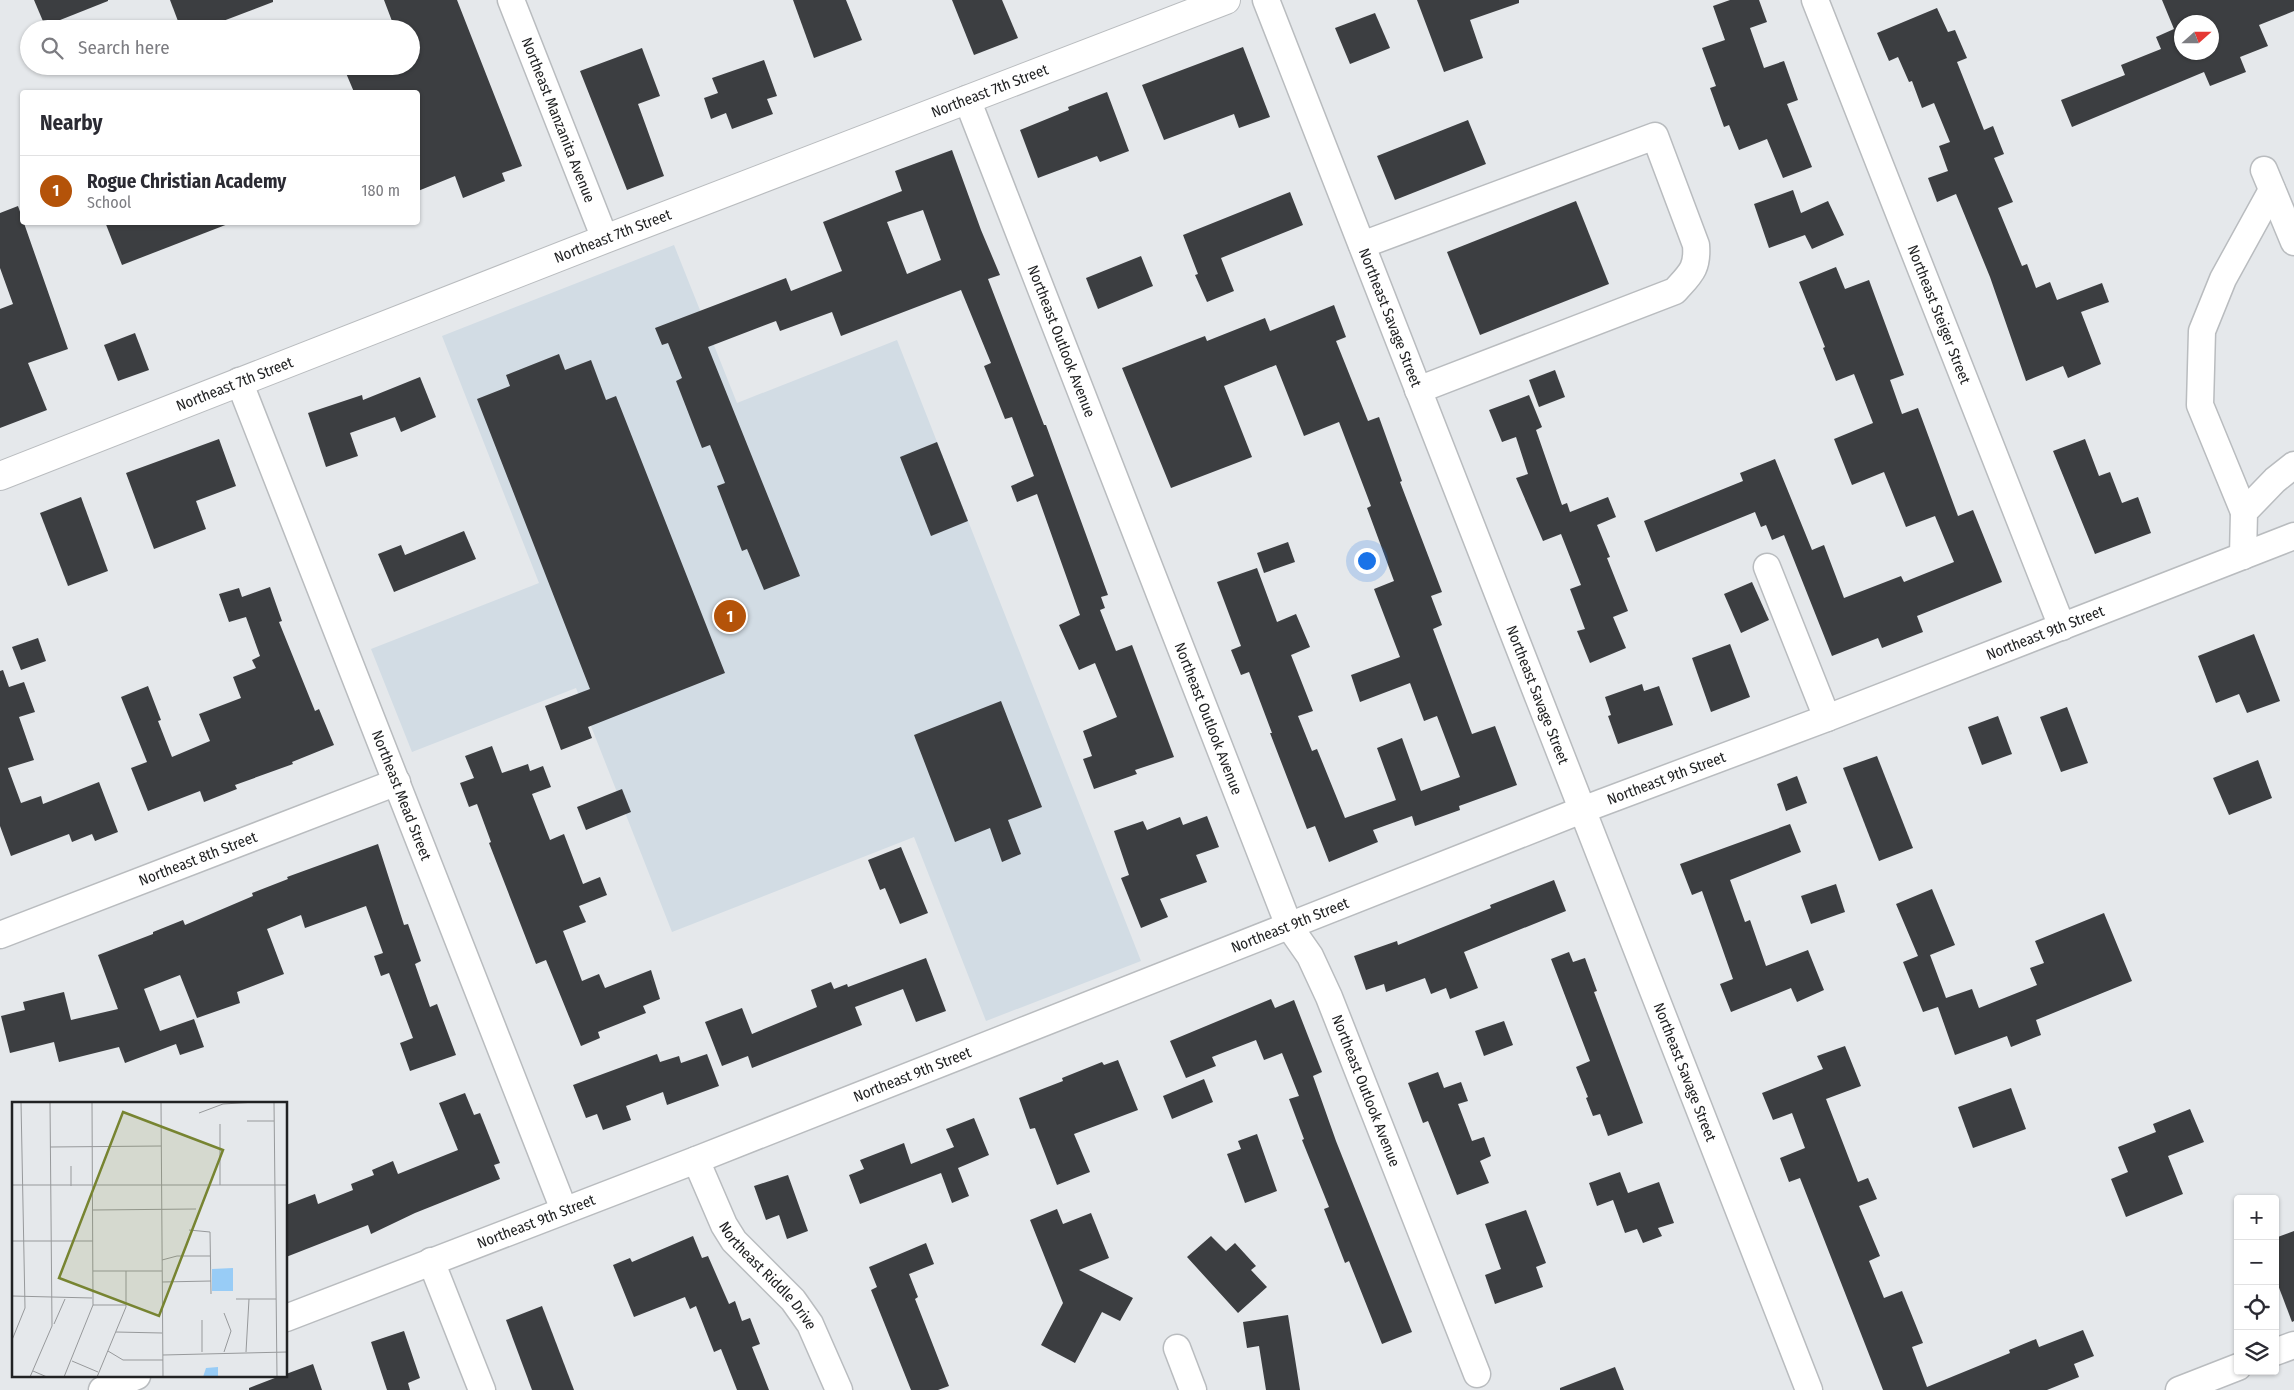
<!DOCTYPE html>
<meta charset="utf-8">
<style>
:root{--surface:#fff;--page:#f7f7f7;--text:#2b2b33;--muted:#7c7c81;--line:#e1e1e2;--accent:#b45309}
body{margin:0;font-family:"Fira Sans Condensed",sans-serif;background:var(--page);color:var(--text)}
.controls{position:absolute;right:15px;bottom:15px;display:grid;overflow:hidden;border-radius:5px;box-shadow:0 1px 4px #0004}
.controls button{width:45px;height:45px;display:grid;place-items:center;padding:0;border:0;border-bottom:1px solid var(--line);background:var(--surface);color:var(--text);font:25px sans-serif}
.compass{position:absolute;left:2174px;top:15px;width:45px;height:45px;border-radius:50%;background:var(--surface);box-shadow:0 1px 4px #0004;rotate:69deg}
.you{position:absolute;left:1366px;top:560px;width:18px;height:18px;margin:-12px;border:4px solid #fff;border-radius:50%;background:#1a73e8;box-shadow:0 0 0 8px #1a73e833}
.badge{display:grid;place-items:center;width:32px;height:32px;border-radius:50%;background:var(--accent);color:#fff;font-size:16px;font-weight:700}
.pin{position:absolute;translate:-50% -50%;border:2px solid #fff;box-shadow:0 1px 5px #0006}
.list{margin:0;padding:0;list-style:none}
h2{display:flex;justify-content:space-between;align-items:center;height:65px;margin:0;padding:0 20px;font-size:21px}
h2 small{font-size:16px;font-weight:400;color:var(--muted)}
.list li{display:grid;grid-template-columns:32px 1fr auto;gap:15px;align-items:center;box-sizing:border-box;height:70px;padding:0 20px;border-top:1px solid var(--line)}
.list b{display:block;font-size:19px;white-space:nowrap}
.list p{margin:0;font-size:16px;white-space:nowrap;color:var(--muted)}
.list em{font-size:16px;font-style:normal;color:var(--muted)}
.icon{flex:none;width:28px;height:28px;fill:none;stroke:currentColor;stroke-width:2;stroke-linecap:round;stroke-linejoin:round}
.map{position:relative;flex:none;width:2294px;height:1390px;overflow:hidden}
.search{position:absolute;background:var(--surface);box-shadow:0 1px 4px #0004;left:20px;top:20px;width:400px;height:55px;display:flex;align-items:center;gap:12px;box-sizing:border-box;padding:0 18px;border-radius:28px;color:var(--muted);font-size:19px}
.panel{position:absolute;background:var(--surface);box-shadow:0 1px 4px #0004;left:20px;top:90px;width:400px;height:135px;border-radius:5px}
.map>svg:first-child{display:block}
.built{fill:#d2dce4}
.building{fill:#3c3e41;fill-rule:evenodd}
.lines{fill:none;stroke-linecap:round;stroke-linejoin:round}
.minor-casing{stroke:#b9bcbf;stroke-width:29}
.highway-casing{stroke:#b9bcbf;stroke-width:30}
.minor{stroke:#fff;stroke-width:26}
.highway{stroke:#fff;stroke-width:28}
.labels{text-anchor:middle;stroke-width:5;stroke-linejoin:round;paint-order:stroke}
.street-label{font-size:15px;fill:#212223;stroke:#e5e8eb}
.inset-road{fill:none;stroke:#97999b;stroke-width:1}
.view{fill:#778431;fill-opacity:0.15;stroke:#778431;stroke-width:2.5}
.inset-edge{fill:none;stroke:#212223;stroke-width:2.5}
</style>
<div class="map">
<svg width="2294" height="1390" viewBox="0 0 2294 1390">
<rect width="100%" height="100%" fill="#e5e8eb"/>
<polygon class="built" points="674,245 737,403 897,340 1141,961 986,1021 914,837 672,932 576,688 412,752 371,649 539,583 442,336"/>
<g class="building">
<polygon points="34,0 108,0 108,1 45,26"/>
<polygon points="170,0 273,0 273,2 202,29 181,29"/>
<polygon points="384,0 457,0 522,166 502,173 505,181 463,198 455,176 418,191 418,92 354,92 343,66 411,66 411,29 395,29"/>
<polygon points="793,0 846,0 862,40 814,58"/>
<polygon points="952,0 1002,0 1018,38 974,55"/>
<polygon points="1417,0 1519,0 1519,3 1470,20 1483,58 1444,72"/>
<polygon points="1730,0 1759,0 1767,22 1750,28 1764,68 1784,61 1798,100 1787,104 1812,167 1783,178 1767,139 1739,150 1729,125 1724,127 1710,88 1716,86 1702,48 1725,40 1713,6"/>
<path d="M2162,0H2294V11L2259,25L2268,46L2240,57L2246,72L2210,86L2204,72L2072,127L2061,100L2125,75L2121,65L2161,49L2156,37L2174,29ZM2182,22H2212V52H2182Z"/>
<polygon points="1937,8 1948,32 1955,30 1967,58 1957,62 1984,130 1993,126 2004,154 1994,158 2013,202 1998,208 2022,266 2027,264 2036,288 2050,282 2057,300 2102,283 2109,302 2081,312 2101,364 2068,378 2063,366 2026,381 1990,277 1956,194 1937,202 1928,178 1948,171 1939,146 1950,142 1934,103 1922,108 1912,81 1909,82 1898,57 1889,61 1877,33"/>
<polygon points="1375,13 1390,48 1350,64 1335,28"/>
<polygon points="1243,47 1270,117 1239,128 1234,114 1164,140 1142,85"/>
<polygon points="642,48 660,96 638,104 664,176 627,190 580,71"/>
<polygon points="764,60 777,96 767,99 773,114 732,129 726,113 711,119 704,98 718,93 712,78"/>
<polygon points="1107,92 1129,151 1100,162 1097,156 1038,178 1020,130 1069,110 1068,107"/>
<polygon points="1468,120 1486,164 1395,200 1377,156"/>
<path d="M952,150L981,230L1000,275L988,279L1044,425H1046L1108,595L1101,597L1105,608L1100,610L1116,651L1132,645L1174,757L1135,770L1137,774L1094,789L1083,759L1092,756L1083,731L1117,717L1095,663L1079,670L1059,625L1080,615L1037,494L1017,502L1011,486L1034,476L1012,417L1005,419L984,366L991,363L961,290L841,336L832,312L780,331L776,321L708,347L800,576L764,590L747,549L742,551L717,486L725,483L710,445L702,448L695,430L676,381L682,378L668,343L662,345L655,328L786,278L791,291L842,271L823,222L902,191L895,171ZM923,210L941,260L907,274L887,222Z"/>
<polygon points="1793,190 1801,213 1828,201 1844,235 1812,249 1805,235 1769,248 1754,204"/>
<polygon points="1290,192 1303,225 1221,258 1234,291 1207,302 1195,275 1198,274 1183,235"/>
<polygon points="1576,201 1609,284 1480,335 1447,252"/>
<polygon points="18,206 68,349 28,363 47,410 0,428 0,309 13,304 0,268 0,213"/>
<polygon points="105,222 228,222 228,224 122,265"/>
<polygon points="1141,256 1153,286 1098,309 1086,278"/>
<polygon points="1836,267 1845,289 1869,280 1904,375 1890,380 1902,414 1918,408 1958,516 1973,510 2002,582 1917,616 1923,632 1882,648 1878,638 1832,656 1784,535 1772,540 1766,525 1761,527 1755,512 1656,552 1644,521 1743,481 1740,473 1775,459 1812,550 1824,545 1844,598 1901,576 1904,582 1954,562 1935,516 1906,527 1884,472 1852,485 1834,439 1873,423 1854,374 1836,381 1823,348 1825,347 1799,282"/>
<polygon points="1334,305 1346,337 1336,341 1368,421 1379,417 1402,481 1400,482 1442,592 1431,596 1442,625 1433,629 1472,734 1495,726 1517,785 1459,806 1460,810 1415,826 1412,816 1373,830 1378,842 1329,862 1315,826 1307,829 1270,733 1272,733 1249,672 1241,675 1231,650 1241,646 1217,582 1257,568 1277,622 1296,614 1310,647 1291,655 1313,711 1298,716 1312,751 1317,749 1345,818 1396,800 1377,748 1402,738 1421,791 1460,777 1437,716 1424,721 1410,683 1360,702 1351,675 1400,657 1374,589 1394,581 1367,508 1371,506 1339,422 1304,436 1276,365 1224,386 1252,457 1171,488 1122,368 1205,336 1207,341 1265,318 1270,331"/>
<polygon points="135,333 149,370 118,381 104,345"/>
<polygon points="559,354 565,370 591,360 606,400 616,396 725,673 588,727 592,738 561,750 545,706 590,689 477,399 510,386 506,375"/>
<polygon points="1555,370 1565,397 1539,407 1529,380"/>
<polygon points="420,377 436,417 401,432 395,417 350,433 358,456 326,467 308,413 362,395 363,400"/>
<polygon points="1529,395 1542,427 1536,430 1562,505 1567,503 1570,512 1608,497 1616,517 1597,525 1610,557 1607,558 1628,611 1613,617 1626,648 1590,663 1577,631 1585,629 1570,589 1581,585 1561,534 1543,541 1516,478 1528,474 1516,437 1502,442 1489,410"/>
<polygon points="219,439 236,486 196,501 206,529 154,549 126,473"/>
<polygon points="2085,439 2099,476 2110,472 2122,503 2138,497 2151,533 2095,554 2053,451"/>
<polygon points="937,442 968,521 931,536 900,457"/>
<polygon points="81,497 108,571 68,586 40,513"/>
<polygon points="464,531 476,559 394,592 378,554 401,545 405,555"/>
<polygon points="1288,542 1295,562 1264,573 1257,553"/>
<polygon points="1752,582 1769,620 1741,633 1724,594"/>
<polygon points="270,587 282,621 279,622 315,711 319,709 334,745 292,762 293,764 235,785 237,789 204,802 200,791 148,811 131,768 147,762 121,697 148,686 161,720 158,721 172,757 210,741 199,714 241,698 233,677 256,668 252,660 260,656 246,617 229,622 219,594 239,588 242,597"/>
<polygon points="2254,634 2280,701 2247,713 2239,694 2216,703 2198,656"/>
<polygon points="38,638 46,661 21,670 12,647"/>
<polygon points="1730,644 1750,697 1711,712 1692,658"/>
<polygon points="3,670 9,687 24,682 35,712 19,717 34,760 8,768 21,803 41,796 43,804 99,782 118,832 95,841 92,834 72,842 69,834 11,856 0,826 0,671"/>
<polygon points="1642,684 1644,691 1659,686 1673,725 1618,744 1608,716 1611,715 1605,697"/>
<polygon points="1001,701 1042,807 1008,820 1021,854 1002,862 990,828 955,842 914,735"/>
<polygon points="2067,707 2088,763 2061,772 2040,717"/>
<polygon points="1998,716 2012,754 1982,765 1968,727"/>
<polygon points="492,746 502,773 528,764 530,771 543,766 551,787 532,794 550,840 564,834 583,884 600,877 607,895 579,906 586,922 563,931 582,981 599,974 605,988 651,970 660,999 643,1006 646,1013 598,1032 600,1038 581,1046 546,960 536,964 489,843 491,842 477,804 469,807 460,783 474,778 465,756"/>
<polygon points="1877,756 1913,848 1879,861 1843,768"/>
<polygon points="2258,760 2272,798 2229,815 2213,778"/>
<polygon points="1797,776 1807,803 1786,811 1777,784"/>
<polygon points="622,789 631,812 586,830 577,807"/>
<polygon points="1207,816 1219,847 1196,855 1207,882 1160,899 1168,917 1141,928 1121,878 1129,875 1114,831 1143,821 1147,830 1180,817 1183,825"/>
<polygon points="1790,824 1801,852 1730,880 1745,922 1750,920 1766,966 1808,950 1824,990 1797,1002 1791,988 1731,1012 1720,984 1733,979 1702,891 1692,895 1680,864"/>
<polygon points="378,844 404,925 408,924 421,961 415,964 430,1007 437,1004 456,1055 410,1071 400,1043 413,1038 389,973 381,976 374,956 383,953 366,906 305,928 301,915 267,929 284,974 237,992 240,1003 197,1018 180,975 144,989 160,1031 194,1019 204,1047 180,1055 176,1044 125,1063 119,1047 59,1062 54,1042 10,1053 1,1016 25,1010 23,1002 64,992 71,1020 118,1009 98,955 153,934 153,932 183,920 185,925 253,896 252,893 288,879 287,877"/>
<polygon points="901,847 928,913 900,924 885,888 880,890 868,860"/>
<polygon points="1554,880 1566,911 1464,952 1478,988 1450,999 1446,988 1431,994 1425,978 1386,992 1384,984 1366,990 1354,956 1397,941 1398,945 1491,908 1490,905"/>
<polygon points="1836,884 1845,912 1811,924 1801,896"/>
<polygon points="1932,889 1955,945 1930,955 1946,998 1972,989 1979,1008 2037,985 2030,968 2044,963 2035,941 2104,913 2132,981 2036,1020 2041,1035 2011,1047 2007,1036 1955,1055 1938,1007 1923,1012 1903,962 1918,956 1896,904"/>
<polygon points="1569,952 1573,962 1585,958 1597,991 1594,992 1643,1123 1608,1136 1600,1114 1593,1116 1586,1098 1588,1097 1576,1067 1590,1061 1551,959"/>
<polygon points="926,958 946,1011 916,1022 903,989 855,1007 862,1025 752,1068 748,1056 722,1066 705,1022 742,1008 752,1034 817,1007 811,990 831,982 834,989 847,984 848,987"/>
<polygon points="1271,999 1275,1008 1294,1000 1322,1072 1313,1076 1336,1141 1412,1332 1382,1344 1349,1261 1345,1263 1324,1209 1329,1207 1302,1140 1304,1139 1289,1099 1299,1096 1282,1053 1264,1060 1256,1040 1212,1057 1216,1066 1186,1078 1170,1041"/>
<polygon points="1504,1021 1513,1045 1484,1056 1475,1031"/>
<polygon points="1845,1046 1861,1086 1826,1099 1858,1182 1868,1178 1877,1199 1859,1206 1880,1256 1869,1261 1884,1298 1902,1291 1923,1343 1912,1347 1927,1387 2010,1353 2009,1350 2036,1339 2039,1347 2083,1330 2094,1356 2074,1364 2079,1377 2047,1390 1883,1390 1800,1178 1789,1182 1780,1158 1805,1148 1792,1113 1773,1120 1762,1093 1823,1069 1817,1056"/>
<polygon points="657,1054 660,1062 679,1056 681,1063 707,1054 719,1086 667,1105 663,1092 626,1106 631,1120 603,1130 597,1114 586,1118 573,1085"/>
<polygon points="1118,1060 1138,1110 1074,1134 1090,1172 1057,1185 1035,1128 1030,1129 1019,1098 1063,1081 1062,1078 1102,1062 1104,1065"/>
<polygon points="1438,1072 1444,1088 1461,1082 1468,1101 1458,1104 1472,1141 1484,1137 1491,1156 1480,1161 1489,1183 1457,1195 1428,1121 1423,1123 1408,1083"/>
<polygon points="1204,1079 1213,1102 1172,1119 1163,1096"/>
<polygon points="2011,1088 2026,1129 1973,1148 1958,1107"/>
<polygon points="465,1093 474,1115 480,1113 500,1163 494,1165 500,1179 415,1213 371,1234 368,1225 286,1257 286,1205 315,1194 318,1204 353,1190 351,1184 374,1175 372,1170 393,1161 398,1174 458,1150 439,1103"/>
<polygon points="2190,1109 2204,1142 2168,1156 2183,1194 2126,1217 2111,1179 2128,1172 2118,1147 2156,1132 2153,1124"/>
<polygon points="974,1118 989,1155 958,1168 969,1196 952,1203 941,1173 860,1204 849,1175 864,1169 860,1160 904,1143 911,1164 954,1147 946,1129"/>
<polygon points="1257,1134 1277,1191 1245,1203 1227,1154 1241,1149 1238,1141"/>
<polygon points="1620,1172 1628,1193 1659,1182 1674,1223 1658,1228 1662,1236 1643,1243 1637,1229 1625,1233 1613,1200 1597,1206 1589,1183"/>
<polygon points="788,1175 808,1231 787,1239 779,1215 766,1220 754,1186"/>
<polygon points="1057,1209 1063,1224 1091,1213 1109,1258 1079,1270 1133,1298 1120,1321 1102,1312 1075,1363 1041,1345 1063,1303 1030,1220"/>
<polygon points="1526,1210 1546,1263 1536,1267 1543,1287 1495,1304 1485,1275 1501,1269 1485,1224"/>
<polygon points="2294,1231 2294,1321 2292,1322 2275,1277 2275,1238"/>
<polygon points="693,1236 702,1258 708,1256 729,1304 735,1301 742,1321 750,1318 760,1344 752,1347 769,1390 737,1390 721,1349 714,1352 696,1306 690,1309 685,1297 634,1317 613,1265 630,1258 632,1262"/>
<polygon points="1211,1236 1226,1251 1235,1243 1256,1266 1251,1270 1267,1287 1238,1313 1187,1257"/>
<polygon points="926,1243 934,1264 909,1274 918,1297 915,1299 949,1386 938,1390 911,1390 871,1290 877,1287 869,1267"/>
<polygon points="542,1306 574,1390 532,1390 506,1320"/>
<polygon points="1288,1315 1300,1390 1266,1390 1259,1346 1247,1348 1243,1322"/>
<polygon points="404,1331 420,1378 408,1383 410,1390 387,1390 371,1342"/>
<polygon points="313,1364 322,1390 249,1390 249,1388 280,1376 286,1376 286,1374"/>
<polygon points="1615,1367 1624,1390 1560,1390 1560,1388"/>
</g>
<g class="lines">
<g class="minor-casing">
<g id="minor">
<path id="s1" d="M511,0L605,239"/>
<path id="s2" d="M1266,0L1809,1390"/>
<path id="s3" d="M1815,0L2062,627"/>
<path id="s4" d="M967,99L1289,926L1310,956L1329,997L1477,1374"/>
<polyline points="2264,170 2294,242"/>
<path d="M1362,245L1655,136L1696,245C1698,269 1690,274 1675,291L1418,390"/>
<path id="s5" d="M239,381L564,1210"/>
<polyline points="2244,512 2200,405 2202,331 2223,279 2272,190"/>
<polyline points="2243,556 2244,512 2275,480 2294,465"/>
<polyline points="1767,567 1827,718"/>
<path id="s6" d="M0,935L397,782"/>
<path id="s7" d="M696,1160L724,1225L734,1241L793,1300L810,1324L839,1390"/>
<polyline points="431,1261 482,1390"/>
<path id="s8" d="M286,1318L696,1160L1582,810L1827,718L2294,536"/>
<polyline points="1177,1348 1193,1390"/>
<polyline points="2275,1352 2294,1345"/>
<polyline points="102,1390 137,1376"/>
<polyline points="2179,1390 2238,1367"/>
</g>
</g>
<g class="highway-casing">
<g id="highway">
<path id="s9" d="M0,476L605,239L1226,0"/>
</g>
</g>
<use href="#minor" class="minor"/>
<use href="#highway" class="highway"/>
</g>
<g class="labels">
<g class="street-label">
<text dy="5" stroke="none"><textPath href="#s9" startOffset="1062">Northeast 7th Street</textPath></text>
<text dy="5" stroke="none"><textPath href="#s1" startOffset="129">Northeast Manzanita Avenue</textPath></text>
<text dy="5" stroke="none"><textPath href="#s9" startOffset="658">Northeast 7th Street</textPath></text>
<text dy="5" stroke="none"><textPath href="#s3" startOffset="338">Northeast Steiger Street</textPath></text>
<text dy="5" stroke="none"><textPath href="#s2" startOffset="341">Northeast Savage Street</textPath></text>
<text dy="5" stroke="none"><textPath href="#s4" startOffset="260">Northeast Outlook Avenue</textPath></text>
<text dy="5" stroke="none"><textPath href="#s9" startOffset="252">Northeast 7th Street</textPath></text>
<text dy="5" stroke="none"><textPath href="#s8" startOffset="1888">Northeast 9th Street</textPath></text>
<text dy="5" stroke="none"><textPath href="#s2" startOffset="746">Northeast Savage Street</textPath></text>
<text dy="5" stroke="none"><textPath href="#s4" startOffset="665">Northeast Outlook Avenue</textPath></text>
<text dy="5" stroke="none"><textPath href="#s8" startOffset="1482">Northeast 9th Street</textPath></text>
<text dy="5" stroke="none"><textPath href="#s5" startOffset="445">Northeast Mead Street</textPath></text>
<text dy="5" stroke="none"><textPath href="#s6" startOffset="212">Northeast 8th Street</textPath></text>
<text dy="5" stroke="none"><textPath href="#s8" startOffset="1078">Northeast 9th Street</textPath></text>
<text dy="5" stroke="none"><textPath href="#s2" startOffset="1151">Northeast Savage Street</textPath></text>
<text dy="5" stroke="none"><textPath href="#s8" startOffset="672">Northeast 9th Street</textPath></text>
<text dy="5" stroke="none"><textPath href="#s4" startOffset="1070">Northeast Outlook Avenue</textPath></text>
<text dy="5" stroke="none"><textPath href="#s8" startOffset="268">Northeast 9th Street</textPath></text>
<text dy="5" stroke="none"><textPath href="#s7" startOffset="138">Northeast Riddle Drive</textPath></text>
</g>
</g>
<g transform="translate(12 1102)">
<rect width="275" height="275" fill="#e5e8eb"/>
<path d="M221,166V189H200V167ZM206,265V275H191L194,266Z" fill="#98ccf6"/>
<path class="inset-road" d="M149,0L151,275M262,0L265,275M187,11L211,2L244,0M235,19H262M208,22V83M38,45L149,44M59,64V84M0,83H275M81,108L184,107M177,128L198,130L199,192M0,139H81M150,158L165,154H198M81,169H150M150,180L199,179M0,194L80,196M224,197H264M81,203H114M190,218V250M42,222L53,197M104,230L150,231M0,238L13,206L9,0M96,249L111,258H151M212,250L219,229L212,211M234,250L237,197M151,253L275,250M60,259L86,270M21,269L35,275M18,275L40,224L38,0M52,275L81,203L80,0M85,275L114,205V169"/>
<path class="view" d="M111,10L211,48L147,214L47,176Z"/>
<rect width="275" height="275" class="inset-edge"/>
</g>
</svg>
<div class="controls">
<button>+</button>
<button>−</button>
<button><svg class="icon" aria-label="locate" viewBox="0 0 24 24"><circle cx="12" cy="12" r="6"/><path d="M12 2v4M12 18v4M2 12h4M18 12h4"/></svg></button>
<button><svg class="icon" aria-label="layers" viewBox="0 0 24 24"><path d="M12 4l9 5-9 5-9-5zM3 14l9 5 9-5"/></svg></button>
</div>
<svg class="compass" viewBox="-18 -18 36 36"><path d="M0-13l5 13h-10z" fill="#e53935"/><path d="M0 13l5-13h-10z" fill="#7c7c81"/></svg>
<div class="you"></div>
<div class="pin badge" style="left:730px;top:616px">1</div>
<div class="search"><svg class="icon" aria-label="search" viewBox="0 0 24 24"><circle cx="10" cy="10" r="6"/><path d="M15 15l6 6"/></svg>Search here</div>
<section class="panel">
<h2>Nearby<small></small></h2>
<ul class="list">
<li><span class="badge">1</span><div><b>Rogue Christian Academy</b><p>School</p></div><em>180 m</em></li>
</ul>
</section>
</div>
